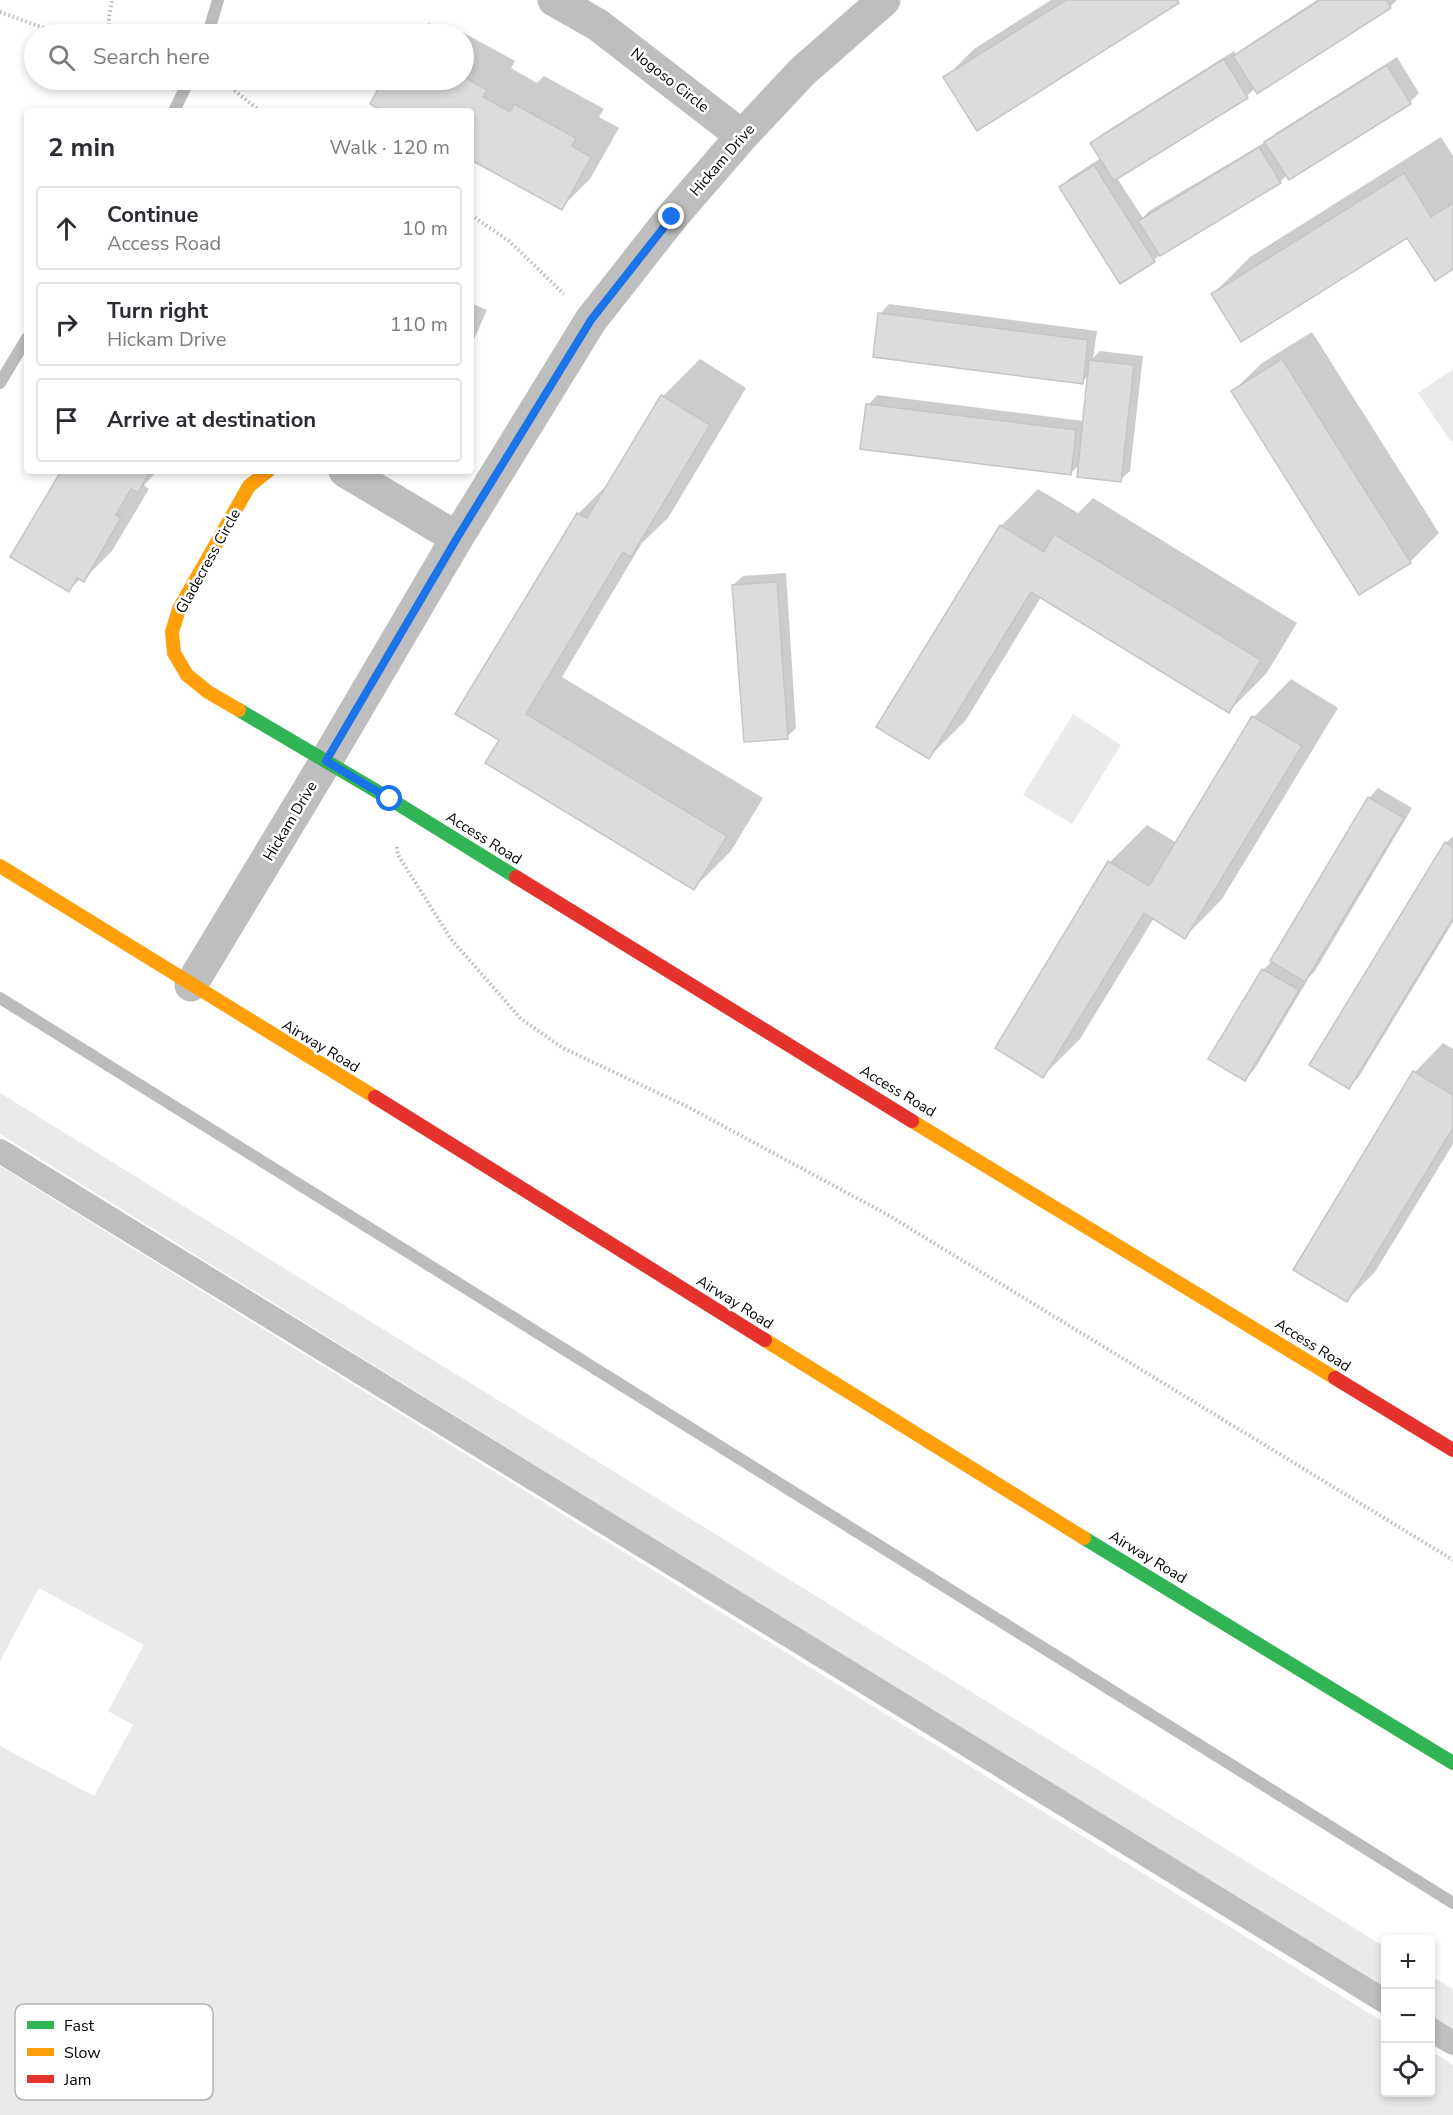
<!DOCTYPE html>
<meta charset="utf-8">
<style>
:root{--surface:#fff;--page:#f2f2f3;--text:#2b2b33;--muted:#7c7c81;--line:#e1e1e2}
body{margin:0;font-family:"Nunito Sans",sans-serif;background:var(--page);color:var(--text)}
.controls{position:absolute;right:18px;bottom:18px;display:grid;overflow:hidden;border-radius:6px;box-shadow:0 3px 9px #0003}
.controls button{width:54px;height:54px;display:grid;place-items:center;padding:0;border:0;border-bottom:2px solid var(--line);background:var(--surface);color:var(--text);font:30px sans-serif}
.stop{position:absolute;width:18px;height:18px;margin:-14px;border:4px solid #1a73e8;border-radius:50%;background:#fff}
.stop.end{background:#1a73e8;border-color:#fff;box-shadow:0 2px 6px #0008}
.list{margin:0;padding:0;list-style:none}
h2{display:flex;justify-content:space-between;align-items:center;height:78px;margin:0;padding:0 24px;font-size:26px}
h2 small{font-size:20px;font-weight:400;color:var(--muted)}
.list li{display:grid;grid-template-columns:39px 1fr auto;gap:18px;align-items:center;box-sizing:border-box;height:84px;margin:0 12px 12px;padding:0 12px;border:2px solid var(--line);border-radius:6px}
.list b{display:block;font-size:22px;white-space:nowrap}
.list p{margin:0;font-size:20px;white-space:nowrap;color:var(--muted)}
.list em{font-size:20px;font-style:normal;color:var(--muted)}
.icon{flex:none;width:33px;height:33px;fill:none;stroke:currentColor;stroke-width:2;stroke-linecap:round;stroke-linejoin:round}
.map{position:relative;flex:none;width:1453px;height:2115px;overflow:hidden}
.search{position:absolute;background:var(--surface);box-shadow:0 3px 9px #0003;left:24px;top:24px;width:450px;height:66px;display:flex;align-items:center;gap:15px;box-sizing:border-box;padding:0 21px;border-radius:33px;color:var(--muted);font-size:22px}
.panel{position:absolute;background:var(--surface);box-shadow:0 3px 9px #0003;left:24px;top:108px;width:450px;height:366px;border-radius:6px}
.map>svg:first-child{display:block}
.green{fill:#eaeaea}
.shadow{fill:#0003}
.lines{fill:none;stroke-linecap:round;stroke-linejoin:round}
.stream{stroke:#bcbcbc;stroke-width:12}
.building{fill:#dcdcdc;stroke:#c5c5c5;stroke-width:1.5}
.path{stroke:#b8b8b8;stroke-width:4;stroke-dasharray:1.5 3;stroke-linecap:butt}
.lane{stroke:#bebebe;stroke-width:24}
.street{stroke:#bebebe;stroke-width:33}
.fast{stroke:#30b455;stroke-width:14}
.slow{stroke:#ff9f0a;stroke-width:14}
.jam{stroke:#e5322d;stroke-width:14}
.route{stroke:#1a73e8;stroke-width:8}
.labels{text-anchor:middle;stroke-width:5;stroke-linejoin:round;paint-order:stroke}
.street-label{font-size:15px;fill:#000;stroke:#fff}
.key{fill:#fff;stroke:#b2b2b2;stroke-width:1.5}
.key-label{font-size:16px;fill:#000}
</style>
<div class="map">
<svg width="1453" height="2115" viewBox="0 0 1453 2115">
<rect width="100%" height="100%" fill="#fff"/>
<g class="green">
<polygon points="1453,369 1453,441 1451,442 1418,393"/>
<polygon points="1073,714 1121,745 1072,824 1023,795"/>
<polygon points="0,1093 1385,1947 1385,1991 0,1134"/>
<polygon points="0,1166 1385,2023 1386,2092 1430,2092 1431,2051 1453,2065 1453,2115 0,2115 0,1746 94,1796 133,1725 108,1711 144,1645 39,1588 0,1661"/>
<polygon points="1430,1975 1453,1989 1453,2033 1431,2019"/>
</g>
<g class="shadow">
<polygon points="1051,0 1180,0 945,78 974,49"/>
<polygon points="1317,0 1397,0 1390,7 1258,92 1255,88 1247,96 1117,178 1143,218 1149,211 1269,140 1276,133 1397,57 1419,93 1410,102 1287,175 1280,182 1161,254 1154,260 1120,282 1060,187 1070,178 1101,158 1092,144 1102,134 1234,51 1237,55 1245,47"/>
<polygon points="429,23 449,34 455,28 515,61 511,68 537,83 544,76 604,109 599,117 619,128 590,179 561,208 471,158 471,111 385,111 372,103 385,80 464,80 464,34 417,34"/>
<polygon points="1441,137 1453,156 1453,268 1408,236 1213,294 1250,257"/>
<polygon points="471,303 487,310 471,346"/>
<polygon points="889,304 1097,331 1093,358 1100,351 1143,356 1130,471 1120,480 1080,464 1070,474 868,405 877,395 1084,421 1089,375 1082,382 880,314"/>
<polygon points="1312,332 1439,533 1410,562 1233,391 1262,363"/>
<polygon points="700,359 746,388 668,518 642,543 562,677 763,798 731,851 694,888 501,740 578,514 612,480 663,396"/>
<polygon points="62,471 157,471 144,485 149,489 112,551 83,580 81,578 69,590"/>
<polygon points="1038,489 1078,513 1093,498 1297,623 1266,674 1228,712 1041,597 966,720 929,757 1001,526"/>
<polygon points="786,573 796,728 787,737 733,585 743,576"/>
<polygon points="1291,679 1338,708 1222,899 1185,937 1154,918 1080,1039 1043,1076 1110,862 1147,825 1177,843 1254,717"/>
<polygon points="1378,788 1412,808 1315,971 1306,980 1307,981 1254,1070 1245,1079 1210,1059 1263,970 1272,961 1369,798"/>
<polygon points="1453,836 1453,922 1358,1078 1348,1087 1446,843"/>
<polygon points="1443,1043 1453,1049 1453,1144 1375,1272 1347,1300 1415,1072"/>
</g>
<g class="lines">
<g class="stream">
<polyline points="208,34 218,0"/>
<polyline points="174,111 189,80"/>
<polyline points="0,383 27,338"/>
<polyline points="0,998 1453,1903"/>
</g>
</g>
<g class="building">
<polygon points="1066,0 1177,0 1179,3 977,131 943,77"/>
<polygon points="1320,0 1386,0 1391,8 1257,94 1233,56"/>
<polygon points="1224,59 1248,98 1114,181 1090,143"/>
<polygon points="1387,65 1411,104 1289,180 1264,142"/>
<polygon points="464,77 487,90 483,97 510,112 514,104 576,138 572,146 591,157 562,210 471,160 471,111 382,111 370,104 383,80 464,80"/>
<polygon points="1259,147 1281,183 1160,256 1138,221"/>
<polygon points="1094,165 1155,262 1120,284 1059,187"/>
<polygon points="1404,173 1431,217 1453,203 1453,269 1435,281 1407,238 1241,342 1211,294"/>
<polygon points="878,313 1088,340 1083,384 873,357"/>
<polygon points="1282,359 1411,563 1359,595 1231,391"/>
<polygon points="1089,360 1134,365 1121,482 1077,477"/>
<polygon points="661,395 710,425 631,557 623,552 526,714 727,836 694,890 485,763 499,740 455,714 577,513 587,518"/>
<polygon points="866,404 1076,430 1071,475 860,449"/>
<polygon points="61,471 150,471 138,493 131,489 116,515 121,518 84,582 77,578 69,592 10,557"/>
<polygon points="1000,525 1044,552 1054,534 1261,660 1229,713 1031,592 929,759 876,727"/>
<polygon points="777,582 788,739 744,742 732,585"/>
<polygon points="1252,716 1302,746 1185,939 1144,913 1043,1078 995,1048 1108,861 1149,886"/>
<polygon points="1368,797 1404,818 1305,982 1270,961"/>
<polygon points="1445,842 1453,847 1453,918 1349,1089 1309,1065"/>
<polygon points="1262,969 1299,990 1245,1081 1208,1059"/>
<polygon points="1413,1071 1453,1095 1453,1128 1347,1302 1293,1270"/>
</g>
<g class="lines">
<g class="path">
<polyline points="0,12 60,34"/>
<polyline points="109,34 109,17 112,0"/>
<polyline points="215,80 225,83 260,111"/>
<polyline points="471,215 509,241 564,294"/>
<polyline points="397,847 398,855 451,939 521,1019 563,1048 688,1107 888,1215 1453,1560"/>
</g>
<g class="lane">
<polyline points="0,1151 1386,2002"/>
<polyline points="1430,2029 1453,2043"/>
</g>
<g class="street">
<polyline points="554,0 598,25 742,136"/>
<polyline points="345,471 457,538"/>
<polyline points="191,985 326,761 457,538 591,320 672,217 742,136 803,71 884,0"/>
</g>
<g class="fast">
<polyline points="239,710 390,799 516,877"/>
<polyline points="1084,1538 1453,1763"/>
</g>
<g class="slow">
<polyline points="239,710 208,692 187,675 174,653 172,632 179,609 249,486 268,471"/>
<polyline points="0,866 375,1097"/>
<polyline points="912,1121 1335,1378"/>
<polyline points="765,1340 1084,1538"/>
</g>
<g class="jam">
<polyline points="516,877 912,1121"/>
<polyline points="375,1097 765,1340"/>
<polyline points="1335,1378 1453,1450"/>
</g>
</g>
<g class="lines">
<polyline class="route" points="390,799 326,761 457,538 591,320 672,217"/>
</g>
<g class="labels">
<g class="street-label">
<text transform="translate(670 80) rotate(38)" y="5">Nogoso Circle</text>
<text transform="translate(722 160) rotate(-49)" y="5">Hickam Drive</text>
<text transform="translate(208 561) rotate(-61)" y="5">Gladecress Circle</text>
<text transform="translate(290 821) rotate(-59)" y="5">Hickam Drive</text>
<text transform="translate(484 838) rotate(32)" y="5">Access Road</text>
<text transform="translate(321 1046) rotate(31)" y="5">Airway Road</text>
<text transform="translate(898 1091) rotate(31)" y="5">Access Road</text>
<text transform="translate(735 1302) rotate(32)" y="5">Airway Road</text>
<text transform="translate(1313 1345) rotate(32)" y="5">Access Road</text>
<text transform="translate(1148 1557) rotate(31)" y="5">Airway Road</text>
</g>
</g>
<rect x="15" y="2004" width="198" height="96" rx="9" class="key"/>
<rect x="27" y="2021" width="27" height="8" fill="#30b455"/>
<rect x="27" y="2048" width="27" height="8" fill="#ff9f0a"/>
<rect x="27" y="2075" width="27" height="8" fill="#e5322d"/>
<g class="key-label">
<text x="64" y="2031">Fast</text>
<text x="64" y="2058">Slow</text>
<text x="64" y="2085">Jam</text>
</g>
</svg>
<div class="controls">
<button>+</button>
<button>−</button>
<button><svg class="icon" aria-label="locate" viewBox="0 0 24 24"><circle cx="12" cy="12" r="6"/><path d="M12 2v4M12 18v4M2 12h4M18 12h4"/></svg></button>
</div>
<div class="stop" style="left:390px;top:799px"></div>
<div class="stop end" style="left:672px;top:217px"></div>
<div class="search"><svg class="icon" aria-label="search" viewBox="0 0 24 24"><circle cx="10" cy="10" r="6"/><path d="M15 15l6 6"/></svg>Search here</div>
<section class="panel">
<h2>2 min<small>Walk · 120 m</small></h2>
<ul class="list">
<li><svg class="icon" aria-label="ahead" viewBox="0 0 24 24"><path d="M12 20V5M6 11l6-6 6 6"/></svg><div><b>Continue</b><p>Access Road</p></div><em>10 m</em></li>
<li><svg class="icon" aria-label="right" viewBox="0 0 24 24"><path d="M7 20v-9h11M14 6l5 5-5 5"/></svg><div><b>Turn right</b><p>Hickam Drive</p></div><em>110 m</em></li>
<li><svg class="icon" aria-label="arrive" viewBox="0 0 24 24"><path d="M6 21V4h12l-3 4 3 4H6"/></svg><div><b>Arrive at destination</b></div></li>
</ul>
</section>
</div>
